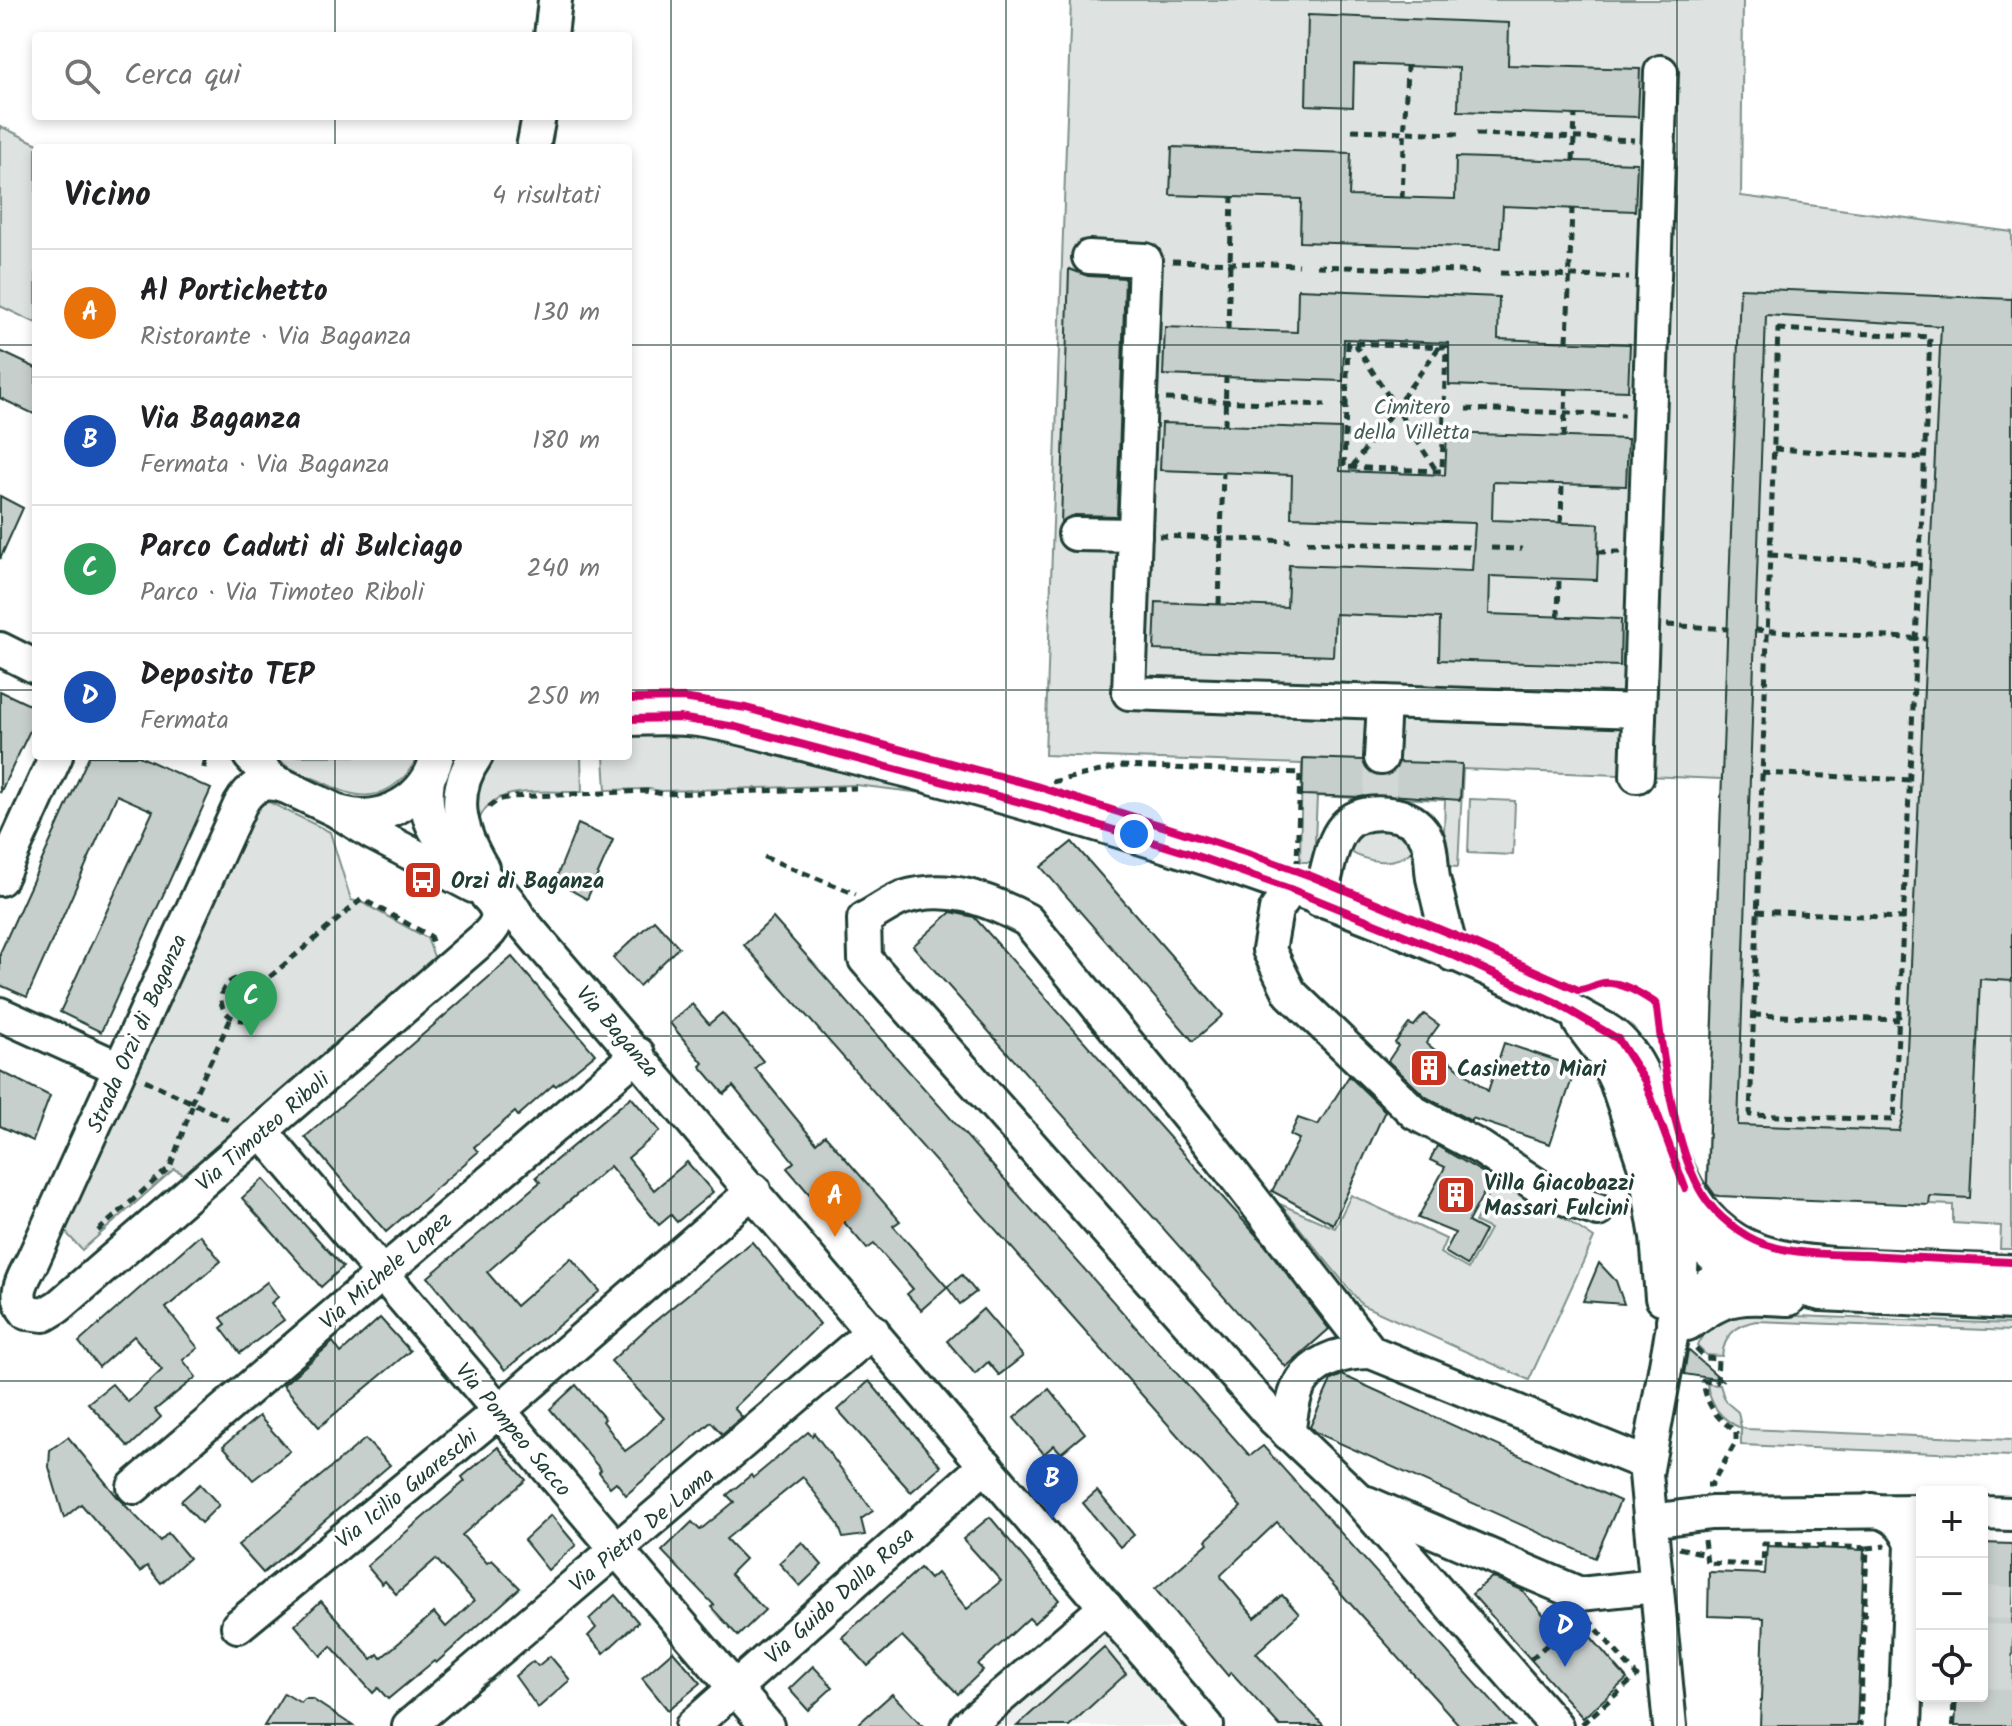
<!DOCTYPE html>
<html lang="it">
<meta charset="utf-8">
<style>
:root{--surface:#fff;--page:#f2f2f2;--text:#202124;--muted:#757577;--line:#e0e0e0;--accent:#c8321e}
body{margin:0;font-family:Kalam,sans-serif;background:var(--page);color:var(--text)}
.controls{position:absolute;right:24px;bottom:24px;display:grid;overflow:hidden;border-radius:8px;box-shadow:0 4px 12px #0003}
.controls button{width:72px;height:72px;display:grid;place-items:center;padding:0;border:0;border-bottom:2px solid var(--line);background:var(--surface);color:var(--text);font:40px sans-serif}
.you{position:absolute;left:1134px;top:834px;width:28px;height:28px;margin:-20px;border:6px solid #fff;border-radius:50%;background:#1a73e8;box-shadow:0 0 0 12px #1a73e833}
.badge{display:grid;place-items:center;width:52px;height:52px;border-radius:50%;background:var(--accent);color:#fff;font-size:26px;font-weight:700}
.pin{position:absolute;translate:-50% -66px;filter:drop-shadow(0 2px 4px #0008)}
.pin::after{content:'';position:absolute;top:42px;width:28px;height:24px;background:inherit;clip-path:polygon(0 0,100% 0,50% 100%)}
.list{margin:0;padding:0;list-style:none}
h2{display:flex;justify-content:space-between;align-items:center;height:104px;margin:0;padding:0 32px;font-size:34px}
h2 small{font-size:26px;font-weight:400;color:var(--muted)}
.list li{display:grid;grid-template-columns:52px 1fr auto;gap:24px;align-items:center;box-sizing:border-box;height:128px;padding:0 32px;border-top:2px solid var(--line)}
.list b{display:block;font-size:30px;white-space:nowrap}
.list p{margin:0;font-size:26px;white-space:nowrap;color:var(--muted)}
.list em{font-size:26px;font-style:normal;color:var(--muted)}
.icon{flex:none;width:44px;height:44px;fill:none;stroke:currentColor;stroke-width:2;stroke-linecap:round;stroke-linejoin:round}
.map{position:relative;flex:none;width:2012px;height:1726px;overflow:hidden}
.search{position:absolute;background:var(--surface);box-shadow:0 4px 12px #0003;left:32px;top:32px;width:600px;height:88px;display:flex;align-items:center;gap:20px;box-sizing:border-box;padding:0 28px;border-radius:8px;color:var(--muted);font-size:30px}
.panel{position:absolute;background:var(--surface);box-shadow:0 4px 12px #0003;left:32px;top:144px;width:600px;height:616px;border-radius:8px}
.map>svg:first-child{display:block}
.built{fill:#eef1f0}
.green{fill:#dee3e2;stroke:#7e908b;stroke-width:2}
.building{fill:#c7cfcc;stroke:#1f3d34;stroke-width:2;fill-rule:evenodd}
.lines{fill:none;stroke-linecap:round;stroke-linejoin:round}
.minor-tunnel{stroke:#d2d8d6;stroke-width:32;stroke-dasharray:32 16;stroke-linecap:butt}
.minor-casing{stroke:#1f3d34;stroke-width:38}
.path{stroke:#1f3d34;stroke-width:5;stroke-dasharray:8 6;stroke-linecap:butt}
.minor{stroke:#fff;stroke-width:32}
.cycleway-casing{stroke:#fff;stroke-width:13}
.cycleway{stroke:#d6006c;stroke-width:8}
.grid{fill:none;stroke:#1f3d34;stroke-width:2;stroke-opacity:0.55}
.labels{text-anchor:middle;stroke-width:7;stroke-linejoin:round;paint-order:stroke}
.park-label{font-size:22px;fill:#455e57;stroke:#fff}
.poi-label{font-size:22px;font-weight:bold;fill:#1f3d34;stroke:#fff;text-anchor:start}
.street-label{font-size:22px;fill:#1f3d34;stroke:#fff}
</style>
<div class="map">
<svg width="2012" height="1726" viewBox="0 0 2012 1726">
<rect width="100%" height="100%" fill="#fff"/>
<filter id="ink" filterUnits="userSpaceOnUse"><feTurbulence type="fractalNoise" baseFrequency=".0125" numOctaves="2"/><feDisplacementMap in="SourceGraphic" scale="16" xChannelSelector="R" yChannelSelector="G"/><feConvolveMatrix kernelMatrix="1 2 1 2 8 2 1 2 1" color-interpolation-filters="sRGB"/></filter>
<g filter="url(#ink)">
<polygon class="built" points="1087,1605 1192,1726 946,1726"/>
<g class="green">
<polygon points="1071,0 1743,0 1741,196 2012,232 2012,1249 2000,1249 2001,1226 1953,1223 1953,1205 1706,1195 1722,779 1463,769 1458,867 1443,866 1445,800 1394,798 1393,800 1317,796 1314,862 1300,862 1302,764 1045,755"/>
<polygon points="0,126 46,148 36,148 36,323 0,306"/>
<polygon points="668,734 706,737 733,743 922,793 856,785 662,791 649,789 606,790 604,756 628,756 628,735"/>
<path d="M274,756H417C408,781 380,801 353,794C341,792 329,785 318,780C302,774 286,768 274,756Z"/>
<path d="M490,756H581L582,792C549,793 491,782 479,821L472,823L468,802Z"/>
<polygon points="1470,799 1515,801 1513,855 1468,853"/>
<polygon points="269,802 330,832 351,900 363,903 427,938 439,970 195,1180 174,1169 82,1250 62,1228 244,810"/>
<path d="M1371,828C1388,830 1406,829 1413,847L1411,852C1393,866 1368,863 1349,851L1346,840Z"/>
<polygon points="1498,1175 1594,1238 1529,1380 1362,1305 1280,1204 1335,1228 1351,1195 1446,1239 1440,1253 1468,1269 1490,1229 1475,1222"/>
<path d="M1744,1314L2012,1324V1331L1756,1321C1736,1325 1724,1336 1722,1356L1706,1355L1697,1346C1704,1327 1725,1318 1744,1314Z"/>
<path d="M1707,1384L1720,1385L1725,1401L1738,1412L1741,1427L1746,1429L2012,1440V1456L1741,1445V1428C1721,1420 1710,1405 1707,1384Z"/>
</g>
<g class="building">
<polygon points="1308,15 1509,23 1508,65 1640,69 1638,117 1458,111 1459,68 1354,64 1353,107 1306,105"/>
<polygon points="1172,147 1351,153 1349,196 1455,199 1456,157 1637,163 1635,211 1503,206 1501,248 1300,242 1301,199 1170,195"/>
<polygon points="1069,269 1088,276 1125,278 1117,516 1075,515 1061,522"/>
<path d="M1740,288L2012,299V981L1980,979L1970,1198L1930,1196L1929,1205L1719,1196L1715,1195L1707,1184ZM1766,315L1941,326L1904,1114L1899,1131L1738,1125Z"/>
<polygon points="1298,289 1499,297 1498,339 1630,344 1628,391 1449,385 1449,343 1344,339 1343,381 1163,375 1165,327 1297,332"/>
<polygon points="0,351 36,368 36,415 0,398"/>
<polygon points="1162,423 1341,429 1340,471 1445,475 1447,433 1628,439 1626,486 1493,482 1492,520 1599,524 1597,580 1490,576 1489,614 1621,619 1620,666 1439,660 1440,618 1335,614 1333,656 1154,650 1156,602 1287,607 1289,565 1472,571 1475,523 1291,517 1292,475 1160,470"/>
<polygon points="0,496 23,508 0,559"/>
<polygon points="0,691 36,708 36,718 0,793"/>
<polygon points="89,756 139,756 211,789 101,1032 60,1012 153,811 117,795 27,997 0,985 0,953"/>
<polygon points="1303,758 1363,760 1370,773 1381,777 1390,774 1399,762 1462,764 1460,800 1376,794 1360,797 1302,795"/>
<polygon points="578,824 613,840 587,899 555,881"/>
<polygon points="1072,842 1223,1015 1193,1041 1041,867"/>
<polygon points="951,912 974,917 1264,1244 1329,1329 1286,1367 913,946"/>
<polygon points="773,918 1250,1456 1263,1446 1514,1726 1460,1726 1277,1522 1221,1575 1222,1579 1255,1618 1282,1595 1299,1614 1256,1653 1324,1726 1280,1726 1231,1672 1228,1676 1155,1589 1208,1543 1206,1540 1241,1507 744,945"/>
<polygon points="654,920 679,947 639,986 613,958"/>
<polygon points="512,957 595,1054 556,1086 554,1084 518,1116 515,1112 474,1147 478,1152 386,1232 305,1137"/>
<polygon points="692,1004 709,1024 722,1013 763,1061 755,1068 816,1143 825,1135 900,1221 893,1226 947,1287 921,1310 907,1294 913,1289 874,1244 867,1249 824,1199 818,1204 787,1168 794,1162 733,1086 724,1094 700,1066 703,1063 670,1023"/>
<polygon points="1424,1014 1439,1025 1426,1043 1488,1091 1504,1043 1576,1067 1550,1144 1472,1118 1471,1121 1426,1097 1388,1061 1398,1046 1395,1043 1409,1024 1414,1026"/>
<polygon points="0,1071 50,1096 33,1141 0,1126"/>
<polygon points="1349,1076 1385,1111 1333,1224 1272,1191 1299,1139 1290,1135 1298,1118 1318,1125"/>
<polygon points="631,1097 660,1131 628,1158 654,1190 687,1162 713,1192 677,1222 671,1215 659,1225 610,1166 487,1272 516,1306 571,1258 600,1291 505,1370 428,1277 540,1182 536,1177"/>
<polygon points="1437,1146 1492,1178 1468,1222 1485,1231 1467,1265 1445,1252 1455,1233 1418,1218 1445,1167 1430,1160"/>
<polygon points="263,1179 343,1267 321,1287 242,1198"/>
<polygon points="200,1235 221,1261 166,1308 198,1348 183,1360 196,1377 155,1410 161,1417 129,1447 88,1403 112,1384 128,1402 162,1370 134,1336 99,1367 79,1342"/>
<polygon points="752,1242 820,1324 734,1408 742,1417 722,1434 711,1422 626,1495 616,1482 610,1487 599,1472 601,1470 550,1409 576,1385 605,1419 603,1421 625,1451 643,1438 664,1418 611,1361 649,1326"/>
<polygon points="1599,1263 1616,1281 1624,1304 1583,1301"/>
<polygon points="962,1275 976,1292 960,1304 947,1287"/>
<polygon points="267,1282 278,1297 271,1303 284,1320 240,1353 221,1328 226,1324 221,1318"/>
<polygon points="983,1309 1023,1356 999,1375 988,1362 975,1374 947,1341"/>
<polygon points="380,1318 410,1351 319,1427 283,1385 333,1342 341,1353"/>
<polygon points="1688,1350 1722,1380 1684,1374"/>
<polygon points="1342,1375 1620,1501 1595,1558 1315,1432 1310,1427 1331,1380"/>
<polygon points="869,1381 941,1466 911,1492 838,1410"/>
<polygon points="1049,1389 1085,1433 1061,1453 1054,1445 1044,1454 1014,1418"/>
<polygon points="259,1416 290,1451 253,1480 223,1446"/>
<polygon points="808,1432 812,1436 814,1433 873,1511 861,1519 865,1535 843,1538 838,1524 803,1477 726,1539 745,1559 730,1574 765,1610 738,1636 711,1607 714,1605 662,1551 692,1522 700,1530 734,1502 727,1495 751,1475 753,1478"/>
<polygon points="68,1437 120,1500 160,1541 168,1533 189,1558 161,1583 147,1566 140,1572 81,1504 64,1518 49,1467 50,1450"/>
<polygon points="365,1439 390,1465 263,1573 238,1545"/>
<polygon points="498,1447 526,1480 462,1535 487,1563 492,1560 520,1588 436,1663 434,1661 388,1699 378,1688 373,1693 331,1646 321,1656 295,1625 321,1601 372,1659 378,1654 381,1658 434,1613 446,1627 474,1601 436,1559 396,1594 385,1581 382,1584 367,1566 465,1481 462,1477"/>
<polygon points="200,1484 219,1505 201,1523 181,1501"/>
<polygon points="1097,1491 1134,1535 1120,1547 1083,1503"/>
<polygon points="551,1515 576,1545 548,1570 524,1540"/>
<polygon points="990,1517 1059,1600 1034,1623 1029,1618 978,1665 983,1670 958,1694 902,1636 868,1666 842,1637 920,1568 930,1579 937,1573 967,1609 1001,1581 963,1539"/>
<polygon points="802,1542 822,1565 800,1586 779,1563"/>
<polygon points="1982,1543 2012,1544 2012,1726 1955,1726 1957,1696 1982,1696"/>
<polygon points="1767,1546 1864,1550 1857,1726 1760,1726 1764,1618 1708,1616 1709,1572 1765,1574"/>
<polygon points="1492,1577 1522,1590 1562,1636 1578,1622 1627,1679 1583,1718 1472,1594"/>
<polygon points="615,1595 638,1622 604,1653 588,1636 596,1628 589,1619"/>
<polygon points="1104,1647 1126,1674 1069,1726 1017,1726"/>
<polygon points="673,1651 701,1683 668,1710 642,1678"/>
<polygon points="550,1656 570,1680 538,1708 515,1676 533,1661 538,1666"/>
<polygon points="813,1666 833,1687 808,1710 789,1689"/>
<polygon points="284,1693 301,1703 304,1699 312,1699 353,1726 264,1726"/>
<polygon points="892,1694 923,1726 856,1726"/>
</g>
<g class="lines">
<g class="minor-tunnel">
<polyline points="1380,800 1381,758"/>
<polyline points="1982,1602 2012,1603"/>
<polyline points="1982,1640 2012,1641"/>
<polyline points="1982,1672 2012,1673"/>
</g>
<g class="minor-casing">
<g id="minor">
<polyline points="551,36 555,0"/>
<polyline points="533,148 539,116"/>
<polyline points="1089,257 1145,260 1129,693 1639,711"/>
<polyline points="1075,534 1135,535"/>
<polyline points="0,649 36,667"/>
<path d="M628,719C652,718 675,717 699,720C730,724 760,733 791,741C831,751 872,762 913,772C1149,836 1391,909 1605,1029C1639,1049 1651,1094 1662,1129C1701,1250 1754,1261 1870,1266C1918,1268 1965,1270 2012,1272"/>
<polyline points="250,756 272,780 335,810 370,832 473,886"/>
<path d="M476,756C449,794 460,831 482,868"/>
<polyline points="1381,758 1384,702"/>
<polyline points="1637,776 1661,72"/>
<path d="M428,780C418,838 461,856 497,889C507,897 513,908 520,919L1207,1726"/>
<path d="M283,786C263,779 250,787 240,805L33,1260C24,1278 11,1294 27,1313L44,1315L59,1306L484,938C499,924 503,912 487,896"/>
<path d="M342,813C384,825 427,798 437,756"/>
<polyline points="0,879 56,756"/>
<polyline points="1290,889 1276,910 1269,950 1290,993 1415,1113 1481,1148 1549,1193 1598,1210"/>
<path d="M1319,900C1334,854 1330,803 1396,815C1411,818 1422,827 1428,841C1432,853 1431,866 1433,878C1439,903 1445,930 1453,955"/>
<polyline points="0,1014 119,1068"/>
<polyline points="1580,1023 1603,1054 1616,1081 1644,1164 1662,1203 1683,1229 1715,1258 1751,1276 1821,1294 2012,1303"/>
<polyline points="262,1132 767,1726"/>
<polyline points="1649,1190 1657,1237 1662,1298"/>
<path d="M1673,1320C1691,1295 1719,1272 1751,1267"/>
<path d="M1687,1324C1696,1319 1704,1312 1714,1307C1737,1294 1764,1298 1789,1299"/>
<path d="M1288,1433C1291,1418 1292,1397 1300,1384C1316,1359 1344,1352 1371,1352"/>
<polyline points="134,1487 638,1054"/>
<polyline points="1367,1503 1580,1594 1656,1586"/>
<path d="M1871,1510C1892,1512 1906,1525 1912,1544L1905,1726"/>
<polyline points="1982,1513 2012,1514"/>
<polyline points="1651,1521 1711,1513 1922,1511"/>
<polyline points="238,1626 499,1411 754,1190"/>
<polyline points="409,1726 873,1331"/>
<polyline points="692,1726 986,1465"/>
<polyline points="967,1726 1106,1607"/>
<path d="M1556,1726L1357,1498L1275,1420L865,959L864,919C876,913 889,903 902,898C947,883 987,899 1027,920L1210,1144L1371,1352L1647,1464"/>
<polyline points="1670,1726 1646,1474 1680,1288 1684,1218"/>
</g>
</g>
<g class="path">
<polyline points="1352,130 1458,134"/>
<polyline points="1476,134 1634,140"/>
<polyline points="1573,161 1575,115"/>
<polyline points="1402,198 1407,66"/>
<polyline points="1172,261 1299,265"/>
<polyline points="1317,266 1483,272"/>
<polyline points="1500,273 1629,278"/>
<polyline points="1228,329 1232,197"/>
<polygon points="1778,329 1930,337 1894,1120 1750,1115"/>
<polyline points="1567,341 1572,209"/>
<polyline points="1355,344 1436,470"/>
<polyline points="1166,399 1325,405"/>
<polyline points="1342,406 1346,406 1344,467 1436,471 1442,471 1444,409 1448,409"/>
<polyline points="1346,406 1348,343 1354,343 1446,347 1444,409"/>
<polyline points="1466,409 1624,415"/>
<polyline points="1225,425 1226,377"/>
<polyline points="1564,437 1566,389"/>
<polyline points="1774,449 1925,458"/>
<polyline points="1352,467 1440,346"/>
<polyline points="1561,523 1562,484"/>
<polyline points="1159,536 1290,541"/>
<polyline points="1307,542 1473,547"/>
<polyline points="1491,548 1522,549"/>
<polyline points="1598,552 1620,552"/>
<polyline points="1770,555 1920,564"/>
<polyline points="1219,604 1223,472"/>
<polyline points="1558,617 1559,579"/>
<polyline points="1667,625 1728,629"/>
<polyline points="1755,630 1926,639"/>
<polyline points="204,768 206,756"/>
<polyline points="1762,773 1910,780"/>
<polyline points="1052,782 1122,766 1300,773 1297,862"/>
<polyline points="489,807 498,800 511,797 647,791 663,794 856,788"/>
<polyline points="764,857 856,894"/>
<polyline points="1757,911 1903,918"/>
<circle cx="242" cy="999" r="21"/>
<polyline points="259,986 362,899 430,936 434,946"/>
<polyline points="1753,1015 1899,1020"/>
<polyline points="145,1080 230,1121"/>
<polyline points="191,1103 231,1018"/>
<polyline points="98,1231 170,1167 193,1104"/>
<path d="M1696,1349L1705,1358L1718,1359L1717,1382L1703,1381C1706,1404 1716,1419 1736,1431V1442L1711,1485H1707"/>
<polyline points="1704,1540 1707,1563 1763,1565 1764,1543 1867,1548 1860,1726"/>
<polyline points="1679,1548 1706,1554"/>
<polyline points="1867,1548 1886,1546"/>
<polyline points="1531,1659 1575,1620"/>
<polyline points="1582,1724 1637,1676 1590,1621"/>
<polyline points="1953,1726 1954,1696"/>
</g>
<use href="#minor" class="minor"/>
<g class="cycleway-casing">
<g id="cycleway">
<path d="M628,699L683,698L746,708L1036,786L1251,854L1311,876L1463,939L1578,990C1588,990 1595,984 1604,983C1621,981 1641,994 1655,1003L1657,1008C1663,1061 1675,1150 1703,1195C1716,1216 1742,1236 1764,1244C1797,1255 1832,1254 1866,1255C1915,1258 1963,1260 2012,1262"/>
<polyline points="628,719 679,718 736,727 1046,809 1188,853 1290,889 1453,955 1555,1002 1618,1039 1645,1081 1685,1188"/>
</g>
</g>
<use href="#cycleway" class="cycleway"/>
</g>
</g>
<path class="grid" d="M335,0V36M671,0V1726M1006,0V1726M1341,0V1726M1677,0V1726M335,116V148M0,345H36M628,345H2012M0,690H36M628,690H2012M335,756V1726M0,1036H2012M0,1381H2012"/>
<defs>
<g id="bus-square" transform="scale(2)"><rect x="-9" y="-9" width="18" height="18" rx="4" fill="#c8321e" stroke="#fff"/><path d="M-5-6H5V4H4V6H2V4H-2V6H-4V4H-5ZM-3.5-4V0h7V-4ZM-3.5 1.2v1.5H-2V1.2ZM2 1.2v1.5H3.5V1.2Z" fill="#fff"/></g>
<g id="building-square" transform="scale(2)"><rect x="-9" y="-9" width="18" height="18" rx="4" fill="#c8321e" stroke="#fff"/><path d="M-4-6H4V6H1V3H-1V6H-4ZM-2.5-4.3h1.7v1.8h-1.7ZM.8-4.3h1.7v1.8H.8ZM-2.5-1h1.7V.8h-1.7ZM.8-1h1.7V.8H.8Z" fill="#fff"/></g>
</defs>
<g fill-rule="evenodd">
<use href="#bus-square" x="423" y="880"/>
<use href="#building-square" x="1429" y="1068"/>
<use href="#building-square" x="1456" y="1195"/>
</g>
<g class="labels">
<g class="park-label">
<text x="1412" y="414">Cimitero<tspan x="1412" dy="25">della Villetta</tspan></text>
</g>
<g class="poi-label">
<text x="451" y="888">Orzi di Baganza</text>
<text x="1457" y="1076">Casinetto Miari</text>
<text x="1484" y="1190">Villa Giacobazzi<tspan x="1484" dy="25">Massari Fulcini</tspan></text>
</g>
<g class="street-label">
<text transform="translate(618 1031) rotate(49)" y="8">Via Baganza</text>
<text transform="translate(136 1033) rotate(-66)" y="8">Strada Orzi di Baganza</text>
<text transform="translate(262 1131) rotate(-41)" y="8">Via Timoteo Riboli</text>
<text transform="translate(385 1270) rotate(-41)" y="8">Via Michele Lopez</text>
<text transform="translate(514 1429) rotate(50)" y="8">Via Pompeo Sacco</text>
<text transform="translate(406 1488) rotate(-39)" y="8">Via Icilio Guareschi</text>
<text transform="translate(641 1529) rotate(-40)" y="8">Via Pietro De Lama</text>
<text transform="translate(839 1595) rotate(-42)" y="8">Via Guido Dalla Rosa</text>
</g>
</g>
</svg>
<div class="controls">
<button>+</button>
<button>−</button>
<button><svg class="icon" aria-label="locate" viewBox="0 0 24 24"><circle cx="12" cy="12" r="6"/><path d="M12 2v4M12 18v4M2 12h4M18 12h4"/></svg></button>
</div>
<div class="you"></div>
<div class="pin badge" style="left:835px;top:1237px;background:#e8710a">A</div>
<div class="pin badge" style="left:1052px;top:1520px;background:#1a4fb4">B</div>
<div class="pin badge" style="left:251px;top:1037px;background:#2e9e5b">C</div>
<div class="pin badge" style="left:1565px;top:1667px;background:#1a4fb4">D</div>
<div class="search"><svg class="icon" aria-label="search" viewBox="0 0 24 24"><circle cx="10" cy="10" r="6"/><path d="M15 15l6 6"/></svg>Cerca qui</div>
<section class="panel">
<h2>Vicino<small>4 risultati</small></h2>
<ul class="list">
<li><span class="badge" style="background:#e8710a">A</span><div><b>Al Portichetto</b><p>Ristorante · Via Baganza</p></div><em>130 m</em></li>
<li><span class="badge" style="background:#1a4fb4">B</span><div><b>Via Baganza</b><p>Fermata · Via Baganza</p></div><em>180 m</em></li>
<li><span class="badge" style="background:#2e9e5b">C</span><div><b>Parco Caduti di Bulciago</b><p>Parco · Via Timoteo Riboli</p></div><em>240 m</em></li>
<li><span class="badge" style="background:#1a4fb4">D</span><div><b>Deposito TEP</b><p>Fermata</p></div><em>250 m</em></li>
</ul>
</section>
</div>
